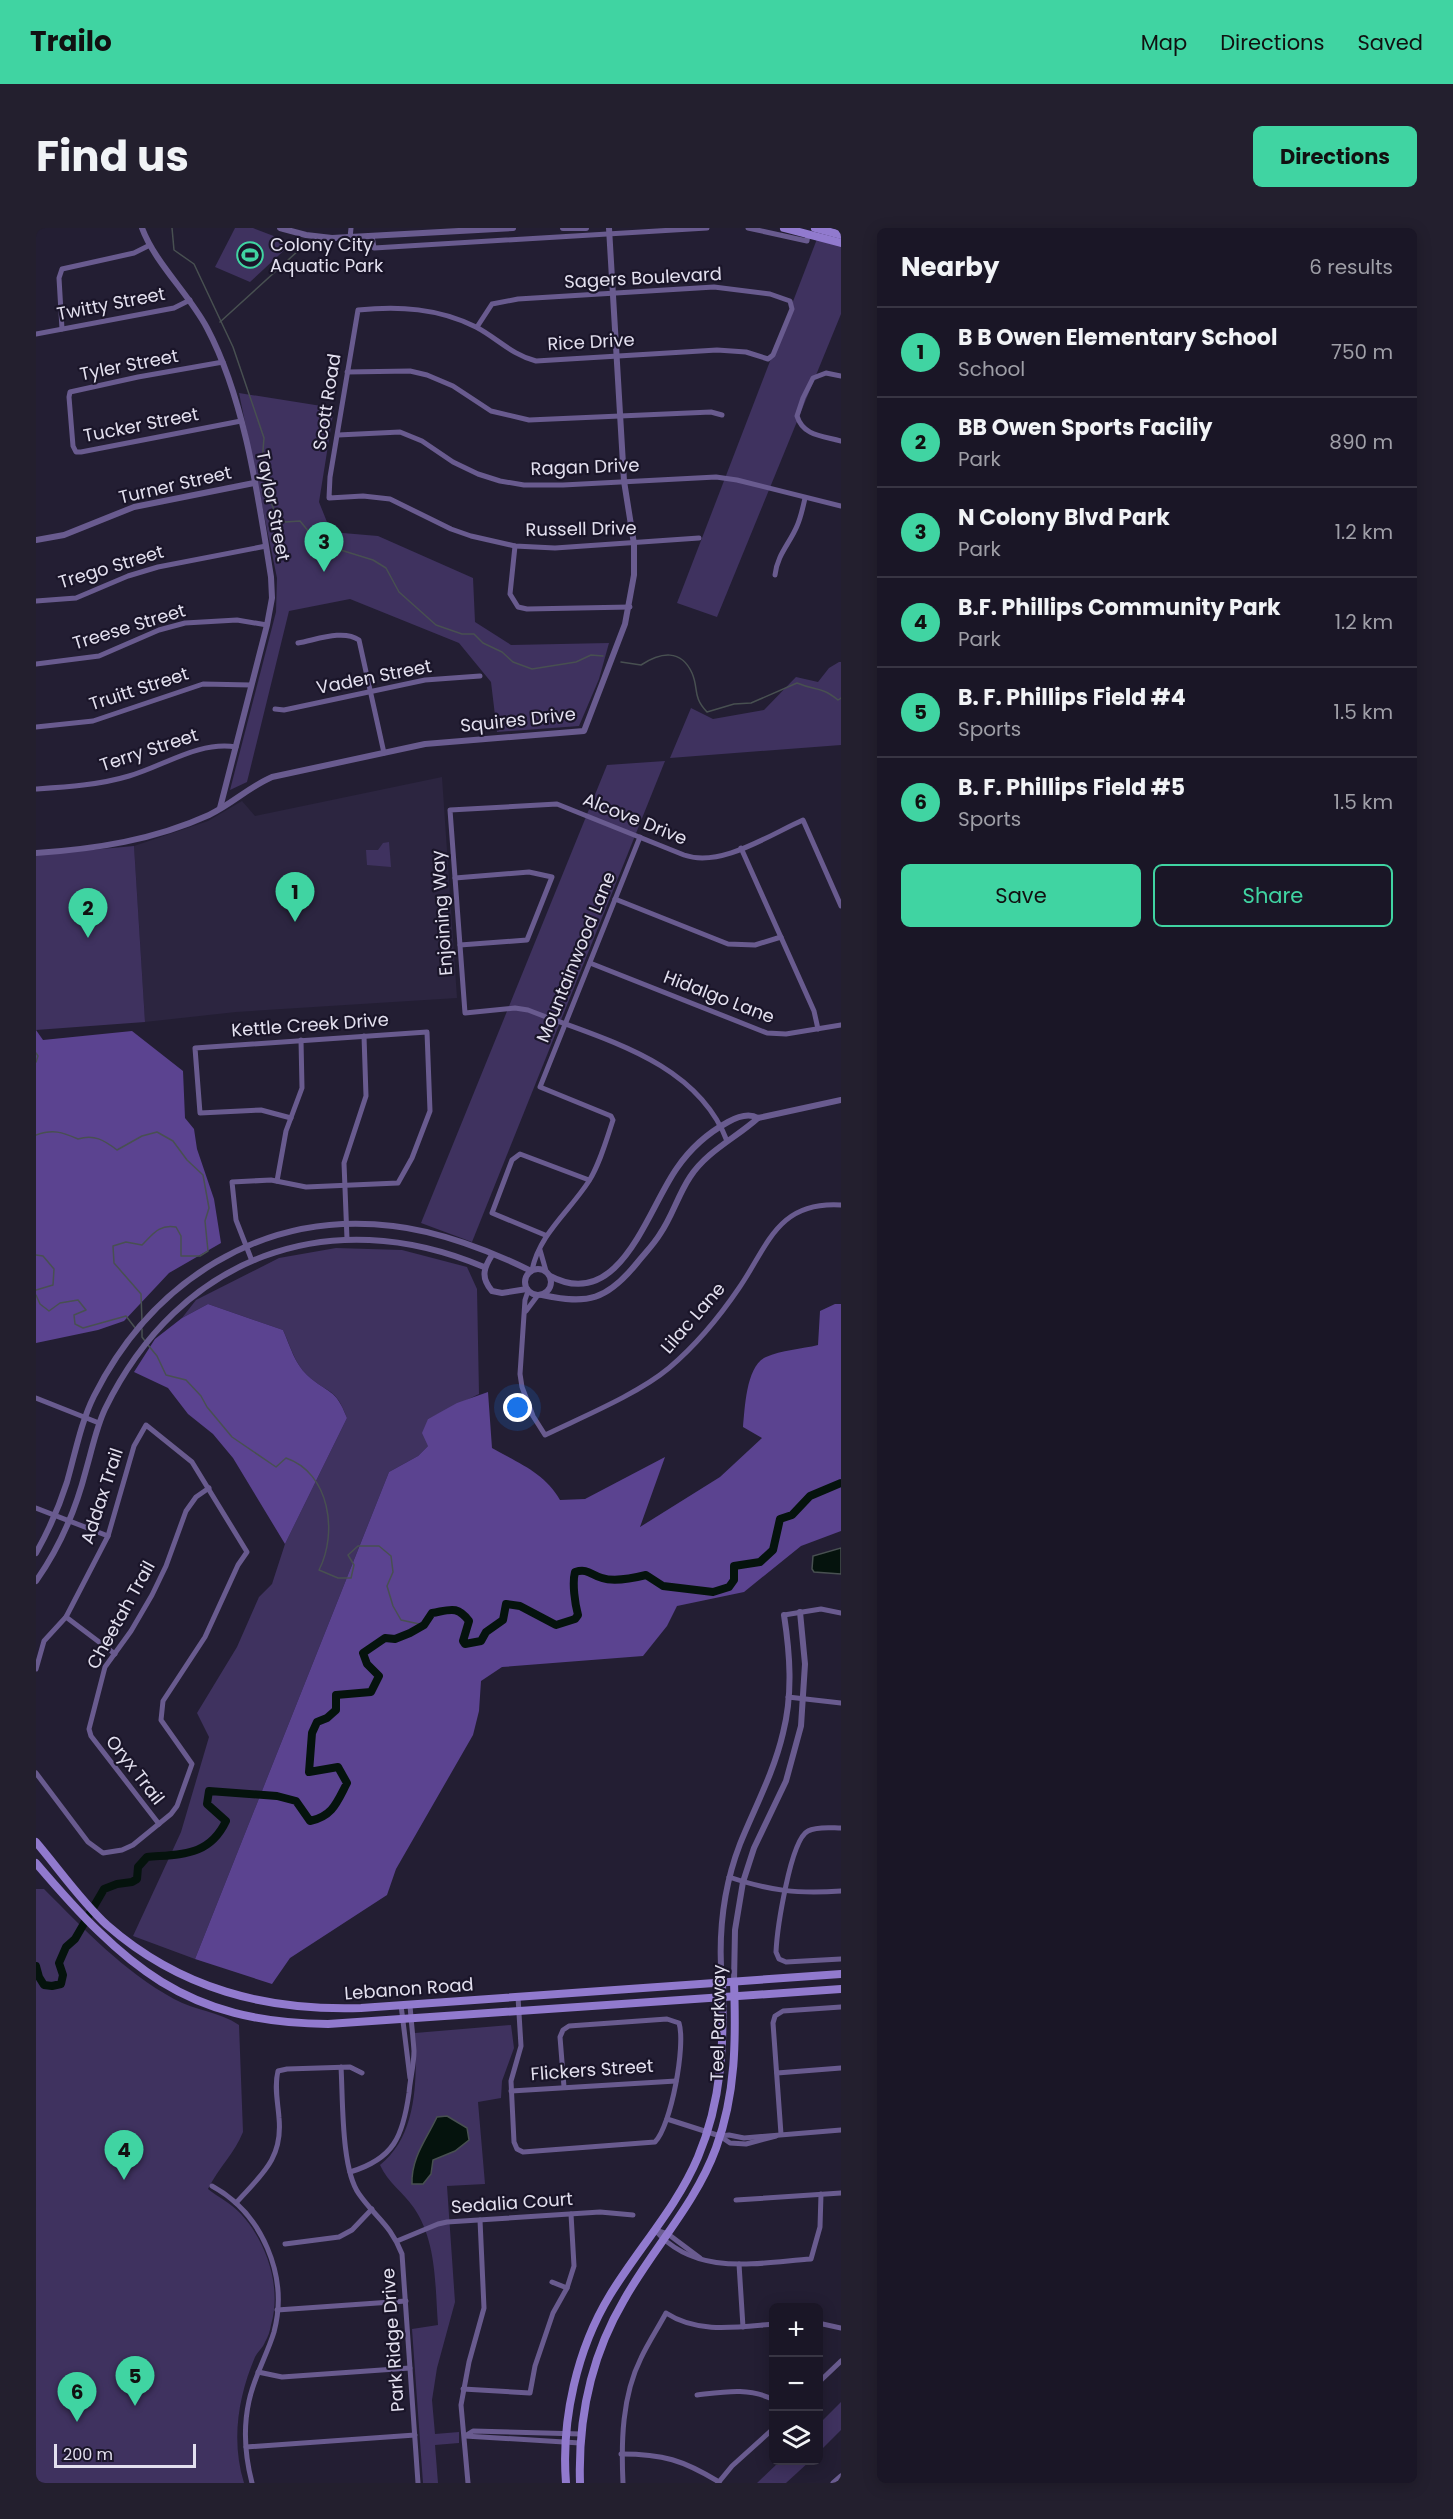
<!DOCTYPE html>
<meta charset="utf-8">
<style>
:root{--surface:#1a1626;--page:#231f2e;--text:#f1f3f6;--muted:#9f9fa7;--line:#383543;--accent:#40d4a2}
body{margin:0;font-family:Poppins,sans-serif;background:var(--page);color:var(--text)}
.controls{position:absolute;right:18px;bottom:18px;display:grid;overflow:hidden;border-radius:9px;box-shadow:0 3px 15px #0003}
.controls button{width:54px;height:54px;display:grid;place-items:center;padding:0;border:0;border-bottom:2px solid var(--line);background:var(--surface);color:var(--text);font:30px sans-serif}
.scale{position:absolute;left:18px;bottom:15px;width:142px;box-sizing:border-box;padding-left:6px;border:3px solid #e3e0ef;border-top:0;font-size:16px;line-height:21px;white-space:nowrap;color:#e3e0ef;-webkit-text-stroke:4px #1a1529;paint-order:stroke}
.you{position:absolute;left:482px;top:1180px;width:21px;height:21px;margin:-15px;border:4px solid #fff;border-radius:50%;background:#1a73e8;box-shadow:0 0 0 9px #1a73e833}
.badge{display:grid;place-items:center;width:39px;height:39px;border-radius:50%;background:var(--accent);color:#111;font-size:20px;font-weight:700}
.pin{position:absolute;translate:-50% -50px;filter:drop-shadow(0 2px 3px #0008)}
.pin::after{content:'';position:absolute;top:32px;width:21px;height:18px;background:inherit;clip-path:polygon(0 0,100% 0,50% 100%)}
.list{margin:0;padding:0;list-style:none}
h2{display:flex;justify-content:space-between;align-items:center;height:78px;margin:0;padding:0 24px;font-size:26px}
h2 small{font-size:20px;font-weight:400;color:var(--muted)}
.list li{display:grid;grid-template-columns:39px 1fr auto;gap:18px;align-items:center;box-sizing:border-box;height:90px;padding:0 24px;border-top:2px solid var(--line)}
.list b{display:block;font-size:22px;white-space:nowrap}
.list p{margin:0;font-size:20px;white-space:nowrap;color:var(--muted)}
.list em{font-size:20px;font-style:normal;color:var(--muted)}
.actions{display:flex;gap:12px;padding:18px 24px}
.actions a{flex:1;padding:14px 0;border:2px solid var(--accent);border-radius:9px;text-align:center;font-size:21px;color:var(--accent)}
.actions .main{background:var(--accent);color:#111}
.icon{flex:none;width:33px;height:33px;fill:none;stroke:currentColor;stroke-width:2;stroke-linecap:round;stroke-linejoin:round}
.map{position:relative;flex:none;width:805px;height:2255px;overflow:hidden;border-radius:9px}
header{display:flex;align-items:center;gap:36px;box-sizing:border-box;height:84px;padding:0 30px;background:var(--accent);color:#111}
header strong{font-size:28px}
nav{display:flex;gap:33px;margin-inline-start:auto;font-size:21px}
.intro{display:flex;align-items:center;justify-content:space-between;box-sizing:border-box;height:144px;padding:0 36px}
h1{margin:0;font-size:42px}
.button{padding:15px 27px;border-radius:9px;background:var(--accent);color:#111;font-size:21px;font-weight:700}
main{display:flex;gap:36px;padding:0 36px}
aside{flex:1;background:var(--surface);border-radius:9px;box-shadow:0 3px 15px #0003}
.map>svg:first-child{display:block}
.built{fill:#2c2540}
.green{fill:#3f325f}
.forest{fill:#5b4390}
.water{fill:#05130d;stroke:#485051;stroke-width:1.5}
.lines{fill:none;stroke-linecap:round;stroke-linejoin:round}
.stream{stroke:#485051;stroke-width:1.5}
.river{stroke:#05130d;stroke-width:8}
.minor{stroke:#695b8f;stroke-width:5}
.tertiary{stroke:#695b8f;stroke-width:6}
.secondary{stroke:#917ace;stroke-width:8}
.labels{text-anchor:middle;stroke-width:4.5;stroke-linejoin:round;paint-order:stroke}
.poi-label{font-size:18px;fill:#e3e0ef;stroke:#1a1529;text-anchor:start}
.street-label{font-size:18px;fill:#e3e0ef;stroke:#1a1529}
</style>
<header>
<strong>Trailo</strong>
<nav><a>Map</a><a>Directions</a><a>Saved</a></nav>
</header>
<div class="intro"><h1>Find us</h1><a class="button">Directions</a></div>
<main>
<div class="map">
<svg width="805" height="2255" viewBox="0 0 805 2255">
<rect width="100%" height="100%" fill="#231e33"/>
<polygon class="built" points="406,549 421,770 200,784 109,794 98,618 172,593 206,573 219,588"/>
<g class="green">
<polygon points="199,0 217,0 256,15 214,54 179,39"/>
<polygon points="781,11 805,18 805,86 681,389 641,375"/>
<polygon points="203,165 298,180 283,274 295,304 342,308 437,350 439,394 475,417 573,415 563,451 543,498 461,504 455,454 423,415 314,371 253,383 211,554 194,562 240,384 241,350"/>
<polygon points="803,434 805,434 805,517 634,530 655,480 677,491 728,482 760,449 782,454 793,440"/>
<polygon points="629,533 436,1014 385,995 571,537"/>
<polygon points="353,614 355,639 331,637 330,622 342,622 347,615"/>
<polygon points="98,618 109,794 0,802 0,627"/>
<path d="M300,1020L366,1022L431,1039L441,1061L443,1166L392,1191V1218L382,1228L353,1244L159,1731L97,1708L145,1604L173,1509L161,1485L201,1419L223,1369L236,1356L249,1316L311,1190C299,1158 293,1167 271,1147C259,1136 254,1117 247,1102L172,1076L146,1090L160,1072L243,1030Z"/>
<path d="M0,1661H8C49,1702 87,1743 138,1771C158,1782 184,1784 203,1797L207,1904C199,1925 182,1940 172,1961C182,1969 196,1976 205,1986C231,2014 246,2060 235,2097C234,2103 232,2109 229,2114C227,2120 222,2123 219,2129C202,2169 195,2213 208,2255H0Z"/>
<path d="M475,1797L478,1820L466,1853L465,1870L442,1874L449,1956L411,1958L419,2074L401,2140L396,2172L399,2206L423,2204V2215L399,2217L402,2255H387L376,2101L402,2097C399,2058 401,2014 378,1980C367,1964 352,1955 344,1937C382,1907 381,1850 379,1805Z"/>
<polygon points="805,2174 805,2202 783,2224 783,2196"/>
<polygon points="744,2233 774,2233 750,2255 721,2255"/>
</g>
<g class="forest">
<polygon points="0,802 7,812 96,803 147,843 149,890 158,901 161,921 178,971 185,1015 133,1045 88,1093 62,1102 0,1115"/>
<path d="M172,1076L247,1102C254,1118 259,1136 271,1147C293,1167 299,1159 311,1190L249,1316L197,1230L177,1206L152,1186L132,1160L98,1144L119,1111L146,1090Z"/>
<path d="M799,1076H805V1303L765,1318L708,1364L641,1378L631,1398L607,1428L466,1439L445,1453L443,1483L437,1507L360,1641L351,1667L254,1730L236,1756L159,1731L353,1244L382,1228L392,1218L386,1205L392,1191L421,1175L452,1164L456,1220C482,1235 509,1245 524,1272L549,1271L629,1229L604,1299L684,1249L726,1210L707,1199C709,1180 710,1138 730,1129C745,1122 766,1121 782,1117L784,1083Z"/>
</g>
<g class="water">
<polygon points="805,1320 805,1346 778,1344 776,1341 777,1328"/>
<path d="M411,1888L431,1900L433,1912L419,1923L397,1932L395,1946L387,1956H376C375,1930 390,1912 401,1889Z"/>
</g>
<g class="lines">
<g class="stream">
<polyline points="136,0 138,22 158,36 197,119 228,210 226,235 233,256 234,273 238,281 249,294 264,293 282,315 337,332 350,340 363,364 400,397 426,406 438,406 447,415 466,424 477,434 496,441 540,434 555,427 567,428"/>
<polyline points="184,94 263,22"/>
<path d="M585,434L605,437C625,424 645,421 656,445C663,461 656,468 671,484L698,476L715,475L761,455C780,463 785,458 802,472L805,470"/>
<polyline points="0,825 2,828 0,834"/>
<path d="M0,907C17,901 26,904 42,911C58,906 68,912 81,922L106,908L121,904L137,913L151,932L167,947L173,980L169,993L172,1023L164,1028H145V1008L140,999C123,996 117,1006 106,1017L90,1014L77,1018L78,1035L105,1066L106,1093"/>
<polyline points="0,1027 7,1028 18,1041 17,1057 0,1062"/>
<polyline points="0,1067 4,1076 13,1083 24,1075 42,1072 50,1082 38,1087 39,1096 47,1100 90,1088 100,1101"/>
<polyline points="106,1101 106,1109 109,1113"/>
<path d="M112,1117L121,1128L130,1147L150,1152L165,1168L171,1179L196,1209L240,1239L250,1230C294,1245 302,1305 283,1342L302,1350H315L318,1337L312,1327L322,1318H343L355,1328L357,1344L351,1358L357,1378L365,1392L388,1397"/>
</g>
<path class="river" d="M0,1738L3,1749L8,1757L16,1758L25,1756L27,1747L23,1735L30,1719L39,1711L68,1661L81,1656L96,1654L101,1651L102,1639L111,1629C144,1626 173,1629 190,1593L171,1576L173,1563L241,1568L260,1573L274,1593C297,1588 301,1574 311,1555L302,1539L273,1544L276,1505L281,1494L291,1490L300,1482V1467L335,1464L343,1448L331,1436L327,1425L349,1410L359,1411L374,1405L388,1397L396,1385C414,1382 421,1377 433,1393L427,1413L429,1416L445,1413L450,1404L467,1392L470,1376L484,1378L520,1397L539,1391L542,1387C539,1376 536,1355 539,1344C552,1340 555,1347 566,1350C578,1354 598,1350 610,1347L627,1358L677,1364L693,1359L698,1352V1338L724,1334L737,1322L744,1291L756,1287L774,1268L805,1255"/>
<g class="minor">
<polyline points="712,0 771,13 772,6"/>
<polyline points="336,8 338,20 671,0"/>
<polyline points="314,10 315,0"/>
<path d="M441,99L456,76L482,71L678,59L734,66L754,73L756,81L737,127L732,131L710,124L681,122L500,133C476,127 461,110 440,99C402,80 363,78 322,82L294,249L293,270L327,268L354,271L415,301L435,308L479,318L519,320L663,310"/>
<polyline points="26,101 23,50 26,41 98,25 114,17"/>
<polyline points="0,106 138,80 154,72"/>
<polyline points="187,134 102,149 34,164 33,169 37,218 40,224 45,224 205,193"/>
<polyline points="311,144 374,143 391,147 417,158 455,183 493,192 675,184 686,187"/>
<path d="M805,148L790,145L777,150L767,170L761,188C767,208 787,208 805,213"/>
<polyline points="302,207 364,204 386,213 417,234 442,246 464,253 488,257 527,257 680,249 701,252 805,278"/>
<polyline points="479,318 474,366 482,379 491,381 594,379"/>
<path d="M739,347C741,327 754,315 761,298C765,289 767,279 769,270"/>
<polyline points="0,373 40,370 92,348 122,339 230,318"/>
<path d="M262,415C280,412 307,401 323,412L348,525"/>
<polyline points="0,436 63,428 123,402 149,395 201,392 231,397"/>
<polyline points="239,481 248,482 389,452 444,448"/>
<polyline points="0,499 57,493 167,456 215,457"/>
<path d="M0,561C31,559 63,557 93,548C128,538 162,513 200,519"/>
<polyline points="705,620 778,783 782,801"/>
<polyline points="419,650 493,644 516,649 491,712 424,717"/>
<polyline points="579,671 692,716 719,717 745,709"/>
<polyline points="554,735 731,805 750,806 805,797"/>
<path d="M691,913C660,832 565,811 492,782L479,780L429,785L414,582L521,576L648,627C685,640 733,607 767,592L805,678"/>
<polyline points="241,953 250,903 266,860 265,812"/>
<polyline points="509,1007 456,985 476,932 484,926 553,952"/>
<polyline points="311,1011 308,935 330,868 328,808"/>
<polyline points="504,1022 510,1043"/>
<polyline points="216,1033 200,992 196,954 235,952 270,959 362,955 376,930 394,883 391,804 159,820 164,885 225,882 255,890"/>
<path d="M496,1042C504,1005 533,984 553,953C564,935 570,913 577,892L575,888L504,859L604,609"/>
<path d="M492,1063L489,1072L484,1146L486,1159L497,1188L509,1207C546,1189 602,1166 633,1140C659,1118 684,1088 703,1060C732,1018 741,973 805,977"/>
<polyline points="490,1083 502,1067"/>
<polyline points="0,1170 63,1195"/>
<polyline points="0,1280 72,1308"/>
<polyline points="748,1387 785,1381 805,1385"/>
<polyline points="30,1389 79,1426"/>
<polyline points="0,1441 8,1413 30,1389 72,1308 98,1218 110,1197 156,1234 211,1324 202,1337 169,1409 127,1473 125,1492 156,1536 141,1578 135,1586 97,1617 86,1622 67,1625 52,1614 0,1545"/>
<polyline points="752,1469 805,1475"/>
<polyline points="123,1596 55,1508 53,1501 69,1439 95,1403 116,1367 130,1338 150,1283 160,1269 173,1260"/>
<path d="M805,1600C796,1600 781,1598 772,1603C754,1612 741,1703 740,1724L743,1731L750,1734L805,1731"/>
<path d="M693,1649C735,1663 761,1666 805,1663"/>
<path d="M482,1769L485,1818L475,1853L478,1914L481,1921L487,1924L619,1914C635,1898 650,1817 643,1795L631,1791L533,1798L527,1802L524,1809L528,1859"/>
<polyline points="365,1777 374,1850"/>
<path d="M305,1839C307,1871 305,1941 323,1966C339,1989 355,1997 366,2026L382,2255"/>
<polyline points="741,1845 805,1840"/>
<polyline points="475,1863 640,1853"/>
<polyline points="631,1891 684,1908 694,1915 710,1916 740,1908"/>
<polyline points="745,1906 737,1795 739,1788 747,1783 805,1779"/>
<polyline points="684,1908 693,1907 708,1910 805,1902"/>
<path d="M314,1944C358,1931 367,1908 373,1865C374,1851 378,1837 378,1823C377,1808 375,1792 374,1777"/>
<path d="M176,1958C226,1985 253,2048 238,2104C231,2127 218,2149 213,2173C207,2200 209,2228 216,2255"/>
<polyline points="700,1972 805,1965"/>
<path d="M200,1975C225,1947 247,1931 243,1890C242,1875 238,1859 242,1843L251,1841L314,1839L326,1845"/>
<path d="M619,2002C659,2049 720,2035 775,2031L784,1999L785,1966"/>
<polyline points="619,2002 632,2006 664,2030"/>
<polyline points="361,2013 402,1996 411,1994 564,1984 597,1987"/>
<polyline points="249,2016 303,2009 316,2002 336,1981"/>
<polyline points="703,2036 707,2099"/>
<polyline points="516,2054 531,2060"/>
<polyline points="241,2082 370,2073"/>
<polyline points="782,2095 805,2100"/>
<polyline points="222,2144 246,2149 374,2140"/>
<polyline points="782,2155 805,2133"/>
<polyline points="427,2161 494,2165 499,2138 517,2085 531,2060 538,2038 535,1986"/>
<path d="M661,2167C687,2164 714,2159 738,2172"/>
<polyline points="429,2208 437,2203 545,2206"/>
<polyline points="429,2208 544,2215"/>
<polyline points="210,2219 379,2207"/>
<path d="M585,2226C627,2226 647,2232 683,2254"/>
<polyline points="432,2255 425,2177 433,2134 448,2080 444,1992"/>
<path d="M587,2255C585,2214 586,2168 605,2130C612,2115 622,2100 630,2085C662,2106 701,2099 738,2096"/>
<polyline points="682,2255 696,2238 738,2200"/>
<polyline points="797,2255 805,2248"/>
</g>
<g class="tertiary">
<path d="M106,0C119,35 153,66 171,100C209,172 222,268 235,349L236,370L231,397L184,580"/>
<polyline points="244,0 270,7 296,10 477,0"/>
<polyline points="527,0 550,0"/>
<polyline points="0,312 28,307 98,279 218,255"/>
<path d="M0,625C60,621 118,612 173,587C196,576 213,559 236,549L389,516L548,503L589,396L598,347V316L588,253L573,0"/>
<path d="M456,1027C447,1041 445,1050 456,1063L466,1065L491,1061"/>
<circle cx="502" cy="1054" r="13"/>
<path d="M514,1048C584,1085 611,982 641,940C654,921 672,905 692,894C701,889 713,885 722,890L805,872"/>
<path d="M506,1067C552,1077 571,1072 601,1035C609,1025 618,1016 624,1006C636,989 642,967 654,949C671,923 700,910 722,890"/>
<path d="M0,1325C13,1302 23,1279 31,1254C39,1226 45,1194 58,1168C116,1053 226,982 357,998C402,1003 455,1023 495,1043"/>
<path d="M0,1353C24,1319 40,1281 50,1242C56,1222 60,1200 69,1181C143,1029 292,973 448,1039"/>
<polyline points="698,1754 699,1702 707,1654 718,1620 750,1553 765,1498 769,1436 764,1384"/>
<path d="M686,1755C682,1708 687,1660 704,1616C719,1579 738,1544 747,1505C757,1466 754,1426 748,1387"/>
</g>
<g class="secondary">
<polyline points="748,0 805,15"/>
<polyline points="779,0 805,7"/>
<path d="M0,1614C23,1641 45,1673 71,1697C144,1761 230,1783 325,1780L805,1746"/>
<path d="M0,1635C88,1738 149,1795 292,1796L805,1761"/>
<path d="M530,2255C525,2192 541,2121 574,2067C602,2021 641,1979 662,1929C686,1872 688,1816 686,1755"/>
<path d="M544,2255C542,2191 555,2128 588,2072C617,2020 659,1977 680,1920C700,1866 700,1811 698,1754"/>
</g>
</g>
<defs>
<g id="stadium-ring" transform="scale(1.35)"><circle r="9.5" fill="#1a1529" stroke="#40d4a2" stroke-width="1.5"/><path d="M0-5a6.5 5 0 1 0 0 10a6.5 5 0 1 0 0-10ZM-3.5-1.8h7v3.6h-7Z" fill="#40d4a2"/></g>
</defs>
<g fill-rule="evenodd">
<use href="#stadium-ring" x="214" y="27"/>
</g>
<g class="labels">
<g class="poi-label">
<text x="234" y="23">Colony City<tspan x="234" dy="21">Aquatic Park</tspan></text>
</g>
<g class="street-label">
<text transform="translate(607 50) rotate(-3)" y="6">Sagers Boulevard</text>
<text transform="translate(75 76) rotate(-11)" y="6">Twitty Street</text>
<text transform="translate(555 114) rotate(-3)" y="6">Rice Drive</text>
<text transform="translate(93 137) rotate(-11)" y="6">Tyler Street</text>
<text transform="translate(291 174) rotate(-81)" y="6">Scott Road</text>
<text transform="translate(105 197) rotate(-11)" y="6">Tucker Street</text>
<text transform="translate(549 239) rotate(-2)" y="6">Ragan Drive</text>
<text transform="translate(139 257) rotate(-13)" y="6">Turner Street</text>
<text transform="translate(237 278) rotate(79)" y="6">Taylor Street</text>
<text transform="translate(545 301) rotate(-1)" y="6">Russell Drive</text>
<text transform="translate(75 339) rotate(-17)" y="6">Trego Street</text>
<text transform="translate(93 399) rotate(-17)" y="6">Treese Street</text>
<text transform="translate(338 449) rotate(-11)" y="6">Vaden Street</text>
<text transform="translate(103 461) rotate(-18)" y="6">Truitt Street</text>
<text transform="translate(482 492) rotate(-6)" y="6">Squires Drive</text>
<text transform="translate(113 522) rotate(-18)" y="6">Terry Street</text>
<text transform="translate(599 591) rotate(22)" y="6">Alcove Drive</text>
<text transform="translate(406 685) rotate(-94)" y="6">Enjoining Way</text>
<text transform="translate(540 729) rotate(-68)" y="6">Mountainwood Lane</text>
<text transform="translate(683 769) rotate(21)" y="6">Hidalgo Lane</text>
<text transform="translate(274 797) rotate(-4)" y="6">Kettle Creek Drive</text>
<text transform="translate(657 1090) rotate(-49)" y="6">Lilac Lane</text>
<text transform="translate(66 1268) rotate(-72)" y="6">Addax Trail</text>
<text transform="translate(85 1387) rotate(-61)" y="6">Cheetah Trail</text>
<text transform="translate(99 1542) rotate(52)" y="6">Oryx Trail</text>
<text transform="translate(373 1761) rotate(-4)" y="6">Lebanon Road</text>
<text transform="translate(682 1795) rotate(-89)" y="6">Teel Parkway</text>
<text transform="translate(556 1842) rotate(-4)" y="6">Flickers Street</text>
<text transform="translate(476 1975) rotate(-4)" y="6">Sedalia Court</text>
<text transform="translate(357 2112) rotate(-94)" y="6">Park Ridge Drive</text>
</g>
</g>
</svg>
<div class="controls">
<button>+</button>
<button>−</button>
<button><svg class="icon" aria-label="layers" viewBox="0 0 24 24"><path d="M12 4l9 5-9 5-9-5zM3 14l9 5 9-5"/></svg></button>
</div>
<div class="scale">200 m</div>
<div class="you"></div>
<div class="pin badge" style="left:259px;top:694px">1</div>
<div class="pin badge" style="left:52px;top:710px">2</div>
<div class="pin badge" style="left:288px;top:344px">3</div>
<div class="pin badge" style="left:88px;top:1952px">4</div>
<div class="pin badge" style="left:99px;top:2178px">5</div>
<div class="pin badge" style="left:41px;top:2194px">6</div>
</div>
<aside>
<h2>Nearby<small>6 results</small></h2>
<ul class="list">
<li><span class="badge">1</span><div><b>B B Owen Elementary School</b><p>School</p></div><em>750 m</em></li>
<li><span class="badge">2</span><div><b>BB Owen Sports Faciliy</b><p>Park</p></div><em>890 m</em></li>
<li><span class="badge">3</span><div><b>N Colony Blvd Park</b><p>Park</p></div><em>1.2 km</em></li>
<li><span class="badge">4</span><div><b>B.F. Phillips Community Park</b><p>Park</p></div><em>1.2 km</em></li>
<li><span class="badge">5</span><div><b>B. F. Phillips Field #4</b><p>Sports</p></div><em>1.5 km</em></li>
<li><span class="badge">6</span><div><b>B. F. Phillips Field #5</b><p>Sports</p></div><em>1.5 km</em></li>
</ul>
<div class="actions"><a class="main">Save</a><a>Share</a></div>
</aside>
</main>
